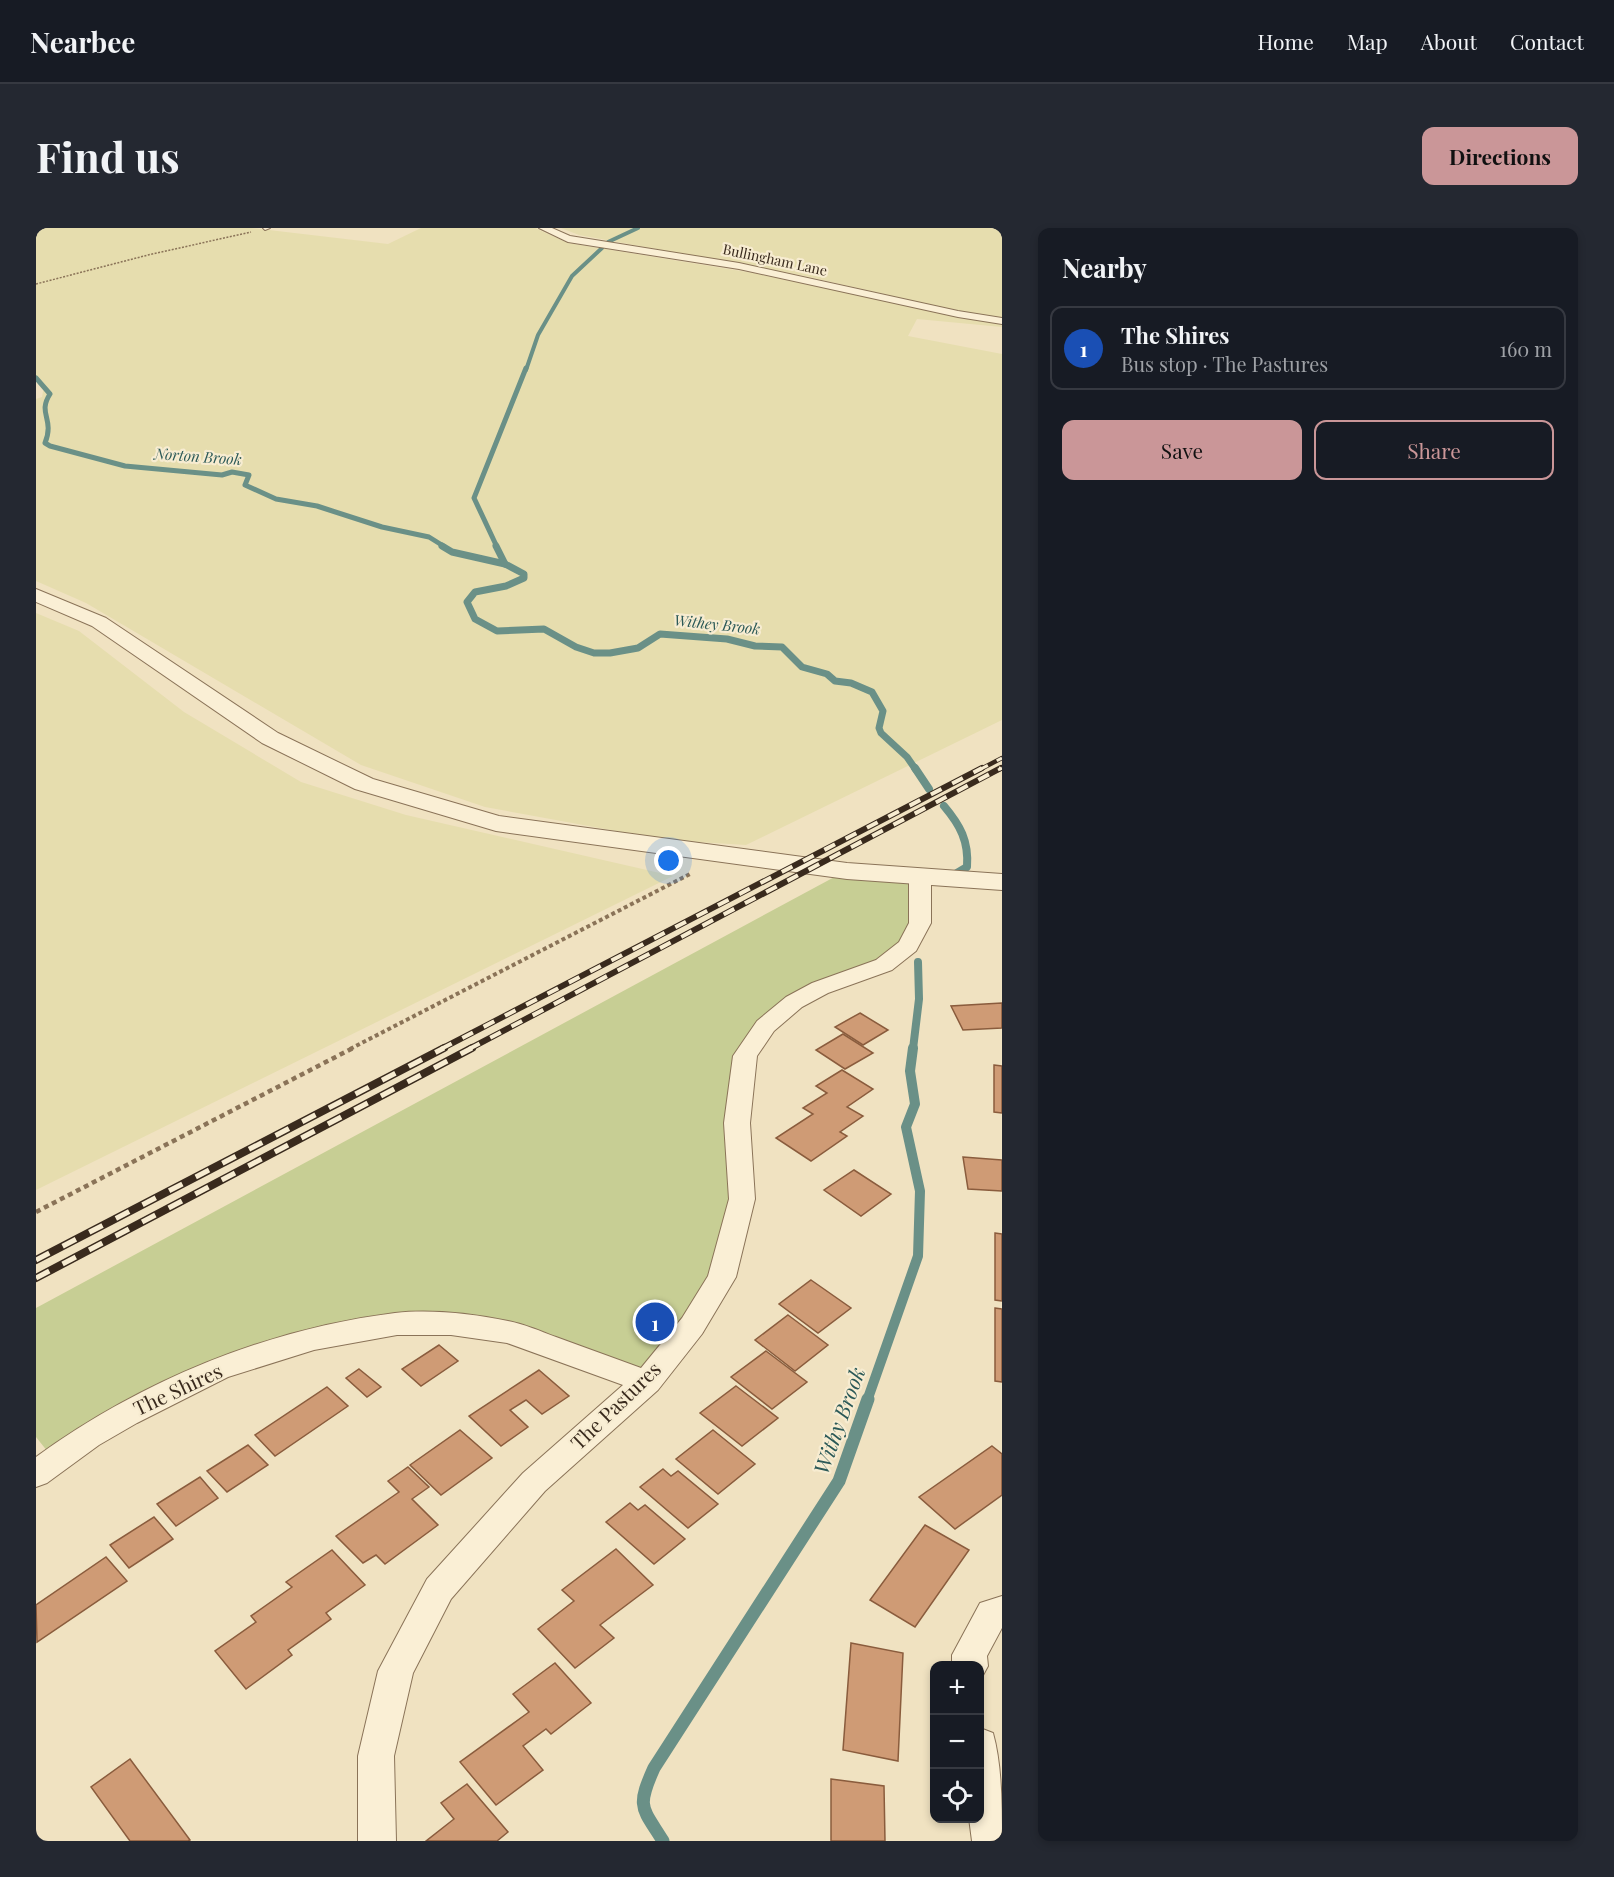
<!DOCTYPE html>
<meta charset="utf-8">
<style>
:root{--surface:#171b24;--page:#242831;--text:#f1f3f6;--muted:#9ea1a6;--line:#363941;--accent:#ca9698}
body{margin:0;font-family:"Playfair Display",serif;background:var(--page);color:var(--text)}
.controls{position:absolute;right:18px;bottom:18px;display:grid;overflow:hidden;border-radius:12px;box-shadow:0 3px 9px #0003}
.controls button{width:54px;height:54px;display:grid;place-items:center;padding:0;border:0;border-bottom:2px solid var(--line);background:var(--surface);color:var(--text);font:30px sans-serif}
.you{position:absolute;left:633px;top:633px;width:21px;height:21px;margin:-15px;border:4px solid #fff;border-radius:50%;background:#1a73e8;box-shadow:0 0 0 9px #1a73e833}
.badge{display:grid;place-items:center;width:39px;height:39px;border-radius:50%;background:var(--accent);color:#fff;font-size:20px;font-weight:700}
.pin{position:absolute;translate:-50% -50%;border:3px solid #fff;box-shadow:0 2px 6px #0006}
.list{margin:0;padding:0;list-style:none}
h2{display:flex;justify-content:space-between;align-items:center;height:78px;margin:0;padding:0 24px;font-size:26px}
h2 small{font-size:20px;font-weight:400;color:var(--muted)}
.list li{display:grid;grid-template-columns:39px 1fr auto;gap:18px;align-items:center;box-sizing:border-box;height:84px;margin:0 12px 12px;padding:0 12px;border:2px solid var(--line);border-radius:12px}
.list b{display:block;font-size:22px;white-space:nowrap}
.list p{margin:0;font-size:20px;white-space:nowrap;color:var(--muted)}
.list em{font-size:20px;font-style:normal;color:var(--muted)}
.actions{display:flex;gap:12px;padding:18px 24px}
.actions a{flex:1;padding:14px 0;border:2px solid var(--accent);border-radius:12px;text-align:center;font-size:21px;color:var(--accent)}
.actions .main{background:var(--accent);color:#111}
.icon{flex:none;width:33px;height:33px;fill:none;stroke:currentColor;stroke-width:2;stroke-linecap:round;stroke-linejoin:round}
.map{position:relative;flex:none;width:966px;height:1613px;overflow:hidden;border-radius:12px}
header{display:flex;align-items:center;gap:36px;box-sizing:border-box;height:84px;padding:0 30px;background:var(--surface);border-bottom:2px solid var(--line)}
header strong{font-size:28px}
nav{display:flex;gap:33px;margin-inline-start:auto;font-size:21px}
.intro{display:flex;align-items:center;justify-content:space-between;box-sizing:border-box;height:144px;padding:0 36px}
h1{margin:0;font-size:42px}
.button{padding:15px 27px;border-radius:12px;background:var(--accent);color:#111;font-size:21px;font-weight:700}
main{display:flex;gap:36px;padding:0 36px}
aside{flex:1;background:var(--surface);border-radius:12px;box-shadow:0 3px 9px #0003}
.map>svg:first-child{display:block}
.farmland{fill:#e6ddae}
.green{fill:#c7ce94}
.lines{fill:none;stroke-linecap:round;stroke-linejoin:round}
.stream-far5{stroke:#6a9087;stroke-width:4}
.stream-far4{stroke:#6a9087;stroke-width:5}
.stream-far3{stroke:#6a9087;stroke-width:7}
.stream-far2{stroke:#6a9087;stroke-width:8}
.stream-far1{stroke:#6a9087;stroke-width:10}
.stream{stroke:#6a9087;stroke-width:13}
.building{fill:#cf9b75;stroke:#8a5c3d;stroke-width:1.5}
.service-casing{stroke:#8a7358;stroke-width:2}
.minor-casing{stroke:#8a7358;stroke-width:2}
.tertiary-casing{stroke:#8a7358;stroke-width:2}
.path-far2{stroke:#8a7358;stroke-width:1.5;stroke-dasharray:2 1.5;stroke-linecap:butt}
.path-far1{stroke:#8a7358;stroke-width:4;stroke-dasharray:4 3;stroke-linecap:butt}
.path{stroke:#8a7358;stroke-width:4.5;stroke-dasharray:5 4;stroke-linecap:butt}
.service{fill:#faefd5;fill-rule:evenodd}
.minor{fill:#faefd5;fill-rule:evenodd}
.tertiary{fill:#faefd5;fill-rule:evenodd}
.rail-far2-casing{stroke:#392a1d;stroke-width:4.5}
.rail-far1-casing{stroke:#392a1d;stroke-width:6}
.rail-casing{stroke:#392a1d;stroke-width:8}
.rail-far2{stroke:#f7ecd1;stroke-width:3;stroke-dasharray:10;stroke-linecap:butt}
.rail-far1{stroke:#f7ecd1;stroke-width:4;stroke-dasharray:12;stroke-linecap:butt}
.rail{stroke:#f7ecd1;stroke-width:5;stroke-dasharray:15;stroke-linecap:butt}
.labels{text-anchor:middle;stroke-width:4.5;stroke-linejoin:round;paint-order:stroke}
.far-street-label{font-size:14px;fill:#392a1d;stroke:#f7ecd1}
.far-water-label{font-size:15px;font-style:italic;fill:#2b5957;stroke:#f7ecd1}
.near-street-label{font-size:20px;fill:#392a1d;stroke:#f7ecd1}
.near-water-label{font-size:21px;font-style:italic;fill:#2b5957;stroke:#f7ecd1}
</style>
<header>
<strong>Nearbee</strong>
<nav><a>Home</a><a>Map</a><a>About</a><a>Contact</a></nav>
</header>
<div class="intro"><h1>Find us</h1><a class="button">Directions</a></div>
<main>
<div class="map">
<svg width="966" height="1613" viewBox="0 0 966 1613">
<rect width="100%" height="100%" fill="#f0e2c1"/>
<g class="farmland">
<polygon points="0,0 216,0 352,16 385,0 499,0 532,15 717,45 966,97 966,99 881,91 872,108 966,126 966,492 710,617 629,612 449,579 325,537 50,375 0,353 0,171 6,169 8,158 0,153"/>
<polygon points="525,0 966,0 966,90 913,81 769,48 543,7"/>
<polygon points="0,385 43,403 148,484 265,554 370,587 637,648 0,962"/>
</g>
<polygon class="green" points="804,646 884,650 869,708 841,737 720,799 706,971 680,1050 604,1156 467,1105 361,1096 198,1134 16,1229 0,1209 0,1080"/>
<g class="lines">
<g class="stream-far5">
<polyline points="572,14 602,0"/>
<polyline points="490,142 502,107 536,48 566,20"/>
</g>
<g class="stream-far4">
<path d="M0,150L14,166C1,186 19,190 9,215L14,218L89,238L186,247L196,244L213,247L209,257L240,271L281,278L346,299L393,309L409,319"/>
<polyline points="461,319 438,270 490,140"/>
</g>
<g class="stream-far3">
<polyline points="406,318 416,324 469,336 488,346 488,350 470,358 439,364 431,374 439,391 461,403 508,401 540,419 558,425 574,425 602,420 624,406 691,411 719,418 746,419 766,439 791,446 799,453 815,455 836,464 847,483 843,500 845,505 871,529 880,542"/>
<polyline points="460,318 469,336"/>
</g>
<g class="stream-far2">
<polyline points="879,540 893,561"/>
<path d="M908,578C924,597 933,613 931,639L921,645"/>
<polyline points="877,821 883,771 882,734"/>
</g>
<polyline class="stream-far1" points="831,1173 882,1028 884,963 870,899 879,876 874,843 877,820"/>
<path class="stream" d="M627,1613C606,1579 600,1580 618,1540L803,1253L832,1171"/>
</g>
<g class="building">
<polygon points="966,775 966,800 927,802 915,778"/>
<polygon points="824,785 852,802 827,817 799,799"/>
<polygon points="807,806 837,825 809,841 780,822"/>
<polygon points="958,837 966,838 966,885 958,884"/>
<polygon points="806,842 837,861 811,879 827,888 804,904 811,908 775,933 740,910 777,886 767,880 791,865 780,858"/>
<polygon points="927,929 966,932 966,963 932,961"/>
<polygon points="818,942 855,966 825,988 788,962"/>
<polygon points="959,1005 966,1006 966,1073 959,1072"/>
<polygon points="775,1052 815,1080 782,1105 743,1076"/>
<polygon points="959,1080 966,1081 966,1154 959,1153"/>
<polygon points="752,1087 792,1117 759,1143 719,1112"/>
<polygon points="403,1117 422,1133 385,1158 366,1141"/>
<polygon points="730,1123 771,1154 736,1181 695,1149"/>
<polygon points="323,1141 345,1159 331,1169 310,1150"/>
<polygon points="503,1142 533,1168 506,1186 490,1172 474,1182 492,1199 465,1218 433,1188"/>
<polygon points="700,1158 742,1190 706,1218 664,1185"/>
<polygon points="291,1159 312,1178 239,1228 219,1207"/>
<polygon points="424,1202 456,1230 405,1267 374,1237"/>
<polygon points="677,1202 719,1236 682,1266 640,1231"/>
<polygon points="212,1217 232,1237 191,1264 171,1243"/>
<polygon points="956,1218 966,1226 966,1267 919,1301 883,1269"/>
<polygon points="372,1239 393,1259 376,1271 402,1297 349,1336 340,1327 327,1335 300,1308 363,1264 352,1253"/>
<polygon points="627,1241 635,1248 642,1243 682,1276 652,1300 604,1259"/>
<polygon points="164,1249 182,1270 140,1298 121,1276"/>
<polygon points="594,1275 602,1282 609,1277 649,1311 618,1336 570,1294"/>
<polygon points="118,1289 137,1311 93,1340 74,1317"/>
<polygon points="889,1297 933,1322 879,1399 834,1372"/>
<polygon points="580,1321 617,1357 564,1397 578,1410 539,1440 502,1401 538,1373 526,1362"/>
<polygon points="296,1322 329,1357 290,1385 295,1391 252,1422 256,1427 210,1461 179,1423 220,1394 215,1388 256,1359 250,1354"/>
<polygon points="70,1329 91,1353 1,1414 0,1377"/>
<polygon points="815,1415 867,1425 862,1533 807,1522"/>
<polygon points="519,1435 555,1475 515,1506 510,1501 487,1518 507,1542 460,1577 424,1534 493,1484 477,1466"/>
<polygon points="94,1531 154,1612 152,1613 94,1613 55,1559"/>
<polygon points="795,1551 848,1558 849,1613 795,1613"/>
<polygon points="431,1556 472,1604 461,1613 390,1613 418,1591 405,1575"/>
</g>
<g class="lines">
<g class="service-casing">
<polygon id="service" points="227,0 234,0 229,2"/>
</g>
<g class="minor-casing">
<g id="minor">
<polygon points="503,0 516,0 534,8 703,35 922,83 966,90 966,96 922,89 703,41 532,14"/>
<path d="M884,644L892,645L895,650V695L880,723L856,742L792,765L766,779L738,803L721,828L714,895L719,971L700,1049L666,1106L622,1162L509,1263L415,1371L377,1445L358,1528L360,1613H322V1528L342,1443L391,1351L487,1245L587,1157L471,1115L415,1107H361L278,1122L192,1149L101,1195L63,1217L11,1255L0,1259V1229C105,1153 230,1101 359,1085C396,1081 437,1086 472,1093C488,1096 504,1103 520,1109C548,1119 577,1130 605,1140L646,1090L672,1048L693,971L688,895L697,828L721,793L750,769L776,755L840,732L863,714L873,695V650L876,645Z"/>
<polygon points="966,1368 966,1400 951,1428 952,1438 946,1449 944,1450 944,1438 916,1438 916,1427 944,1375"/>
<path d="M944,1500L957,1505C966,1537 966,1578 966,1613H936L933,1590H944Z"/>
</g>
</g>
<g class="tertiary-casing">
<polygon id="tertiary" points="0,361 70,390 242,505 337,551 463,588 811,635 966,646 966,662 811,651 460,603 319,561 226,515 56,398 0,374"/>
</g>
<polyline class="path-far2" points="0,56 112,27 215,4"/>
<polyline class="path-far1" points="314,821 654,646"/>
<polyline class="path" points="0,984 317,820"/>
<use href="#service" class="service"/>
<use href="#minor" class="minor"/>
<use href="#tertiary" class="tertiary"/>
<g class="rail-far2-casing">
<g id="rail-far2">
<polyline points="943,542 966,530"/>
<polyline points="962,542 966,540"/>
</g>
</g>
<g class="rail-far1-casing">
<g id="rail-far1">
<polyline points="405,821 946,540"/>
<polyline points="433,821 965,540"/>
</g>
</g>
<g class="rail-casing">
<g id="rail">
<polyline points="0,1032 408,820"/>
<polyline points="0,1050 436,820"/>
</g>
</g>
<use href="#rail-far2" class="rail-far2"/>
<use href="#rail-far1" class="rail-far1"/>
<use href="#rail" class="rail"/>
</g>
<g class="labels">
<g class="far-street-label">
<text transform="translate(739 32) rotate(12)" y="5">Bullingham Lane</text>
</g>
<g class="far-water-label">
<text transform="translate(162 229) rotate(4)" y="5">Norton Brook</text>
<text transform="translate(681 397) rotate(6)" y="5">Withey Brook</text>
</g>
<g class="near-street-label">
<text transform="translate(142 1162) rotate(-25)" y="7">The Shires</text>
<text transform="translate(580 1178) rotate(-44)" y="7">The Pastures</text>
</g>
<g class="near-water-label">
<text transform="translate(804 1193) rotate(-70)" y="7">Withy Brook</text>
</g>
</g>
</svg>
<div class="controls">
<button>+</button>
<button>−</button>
<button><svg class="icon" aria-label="locate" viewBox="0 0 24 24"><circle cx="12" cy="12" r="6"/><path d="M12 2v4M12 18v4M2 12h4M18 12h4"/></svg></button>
</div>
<div class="you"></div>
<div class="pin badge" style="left:619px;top:1094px;background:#1a4fb4">1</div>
</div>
<aside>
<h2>Nearby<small></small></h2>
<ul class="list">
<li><span class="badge" style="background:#1a4fb4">1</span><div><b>The Shires</b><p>Bus stop · The Pastures</p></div><em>160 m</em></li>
</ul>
<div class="actions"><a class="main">Save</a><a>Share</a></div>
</aside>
</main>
